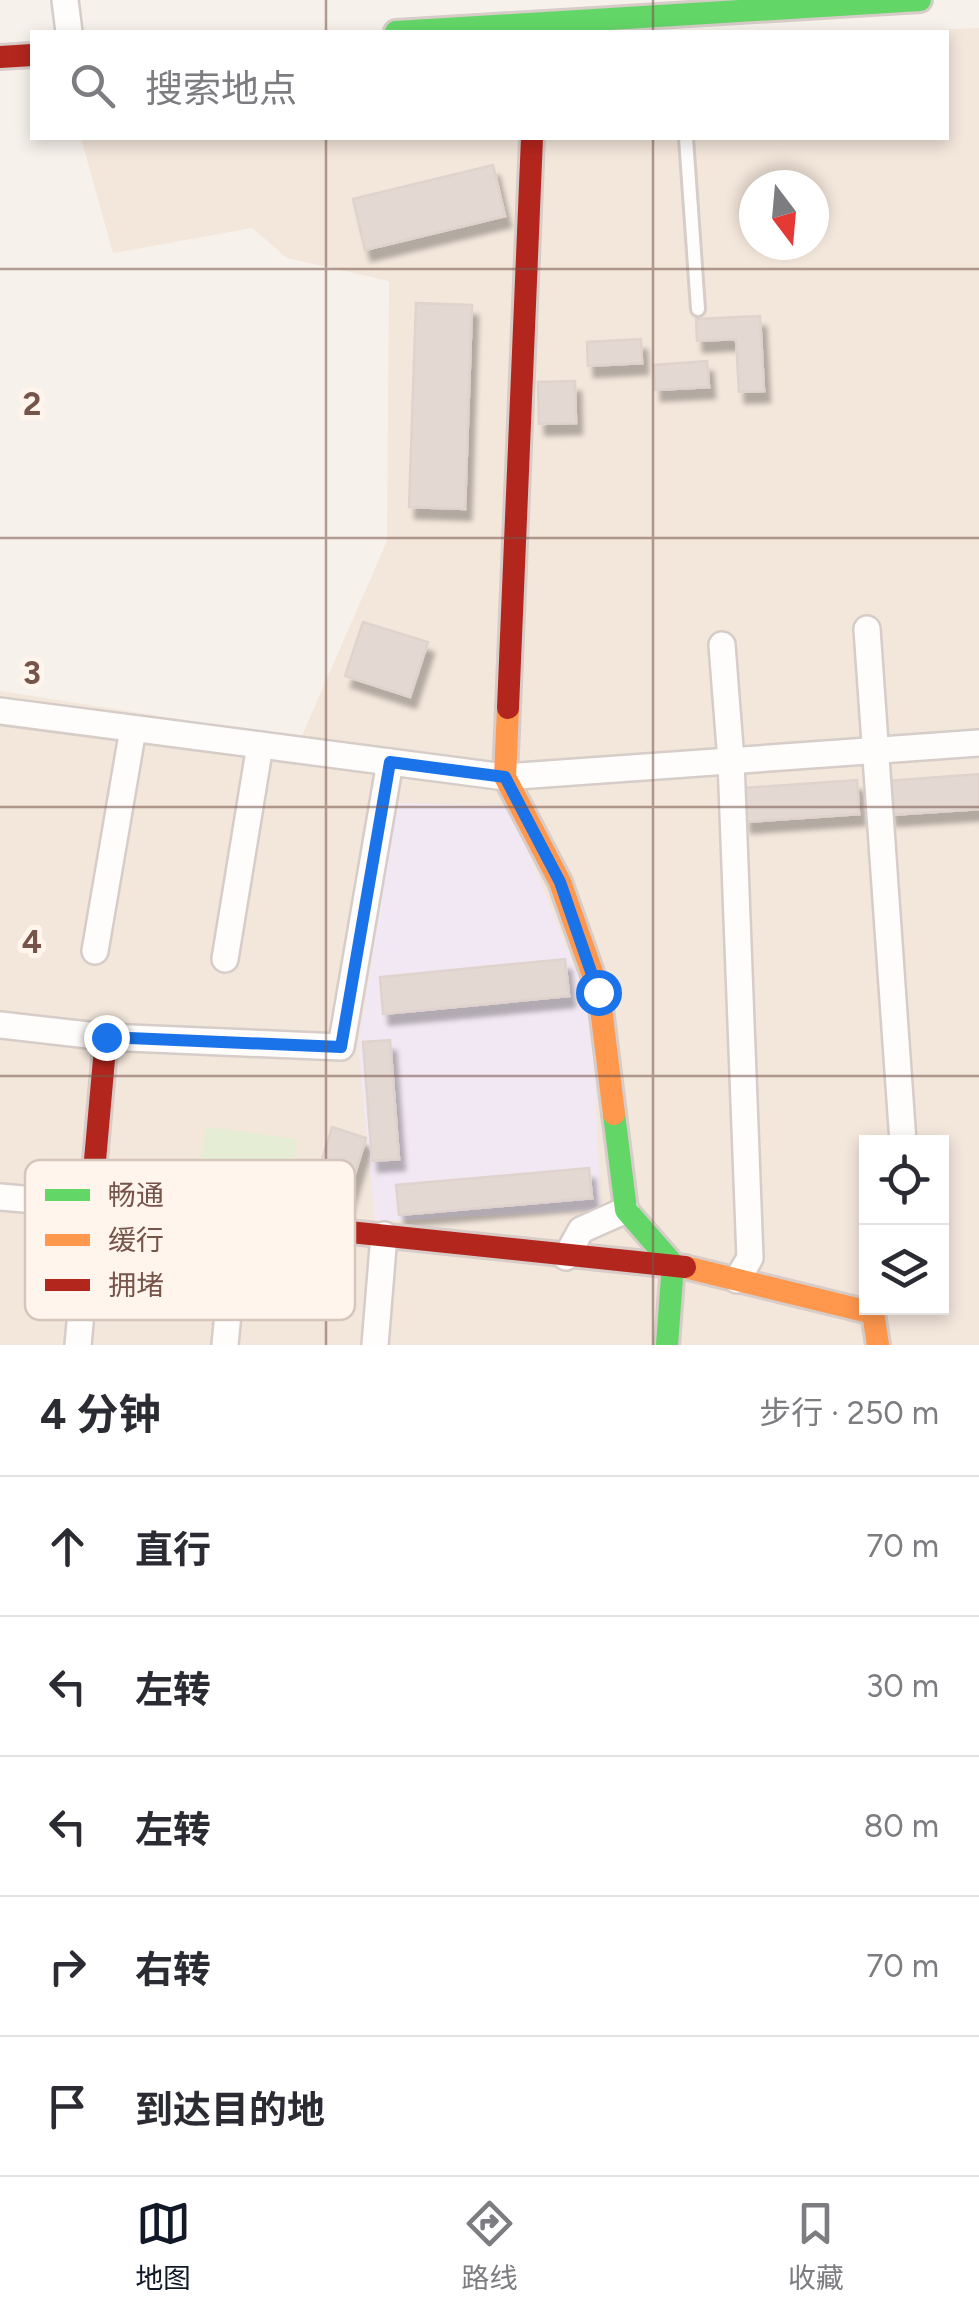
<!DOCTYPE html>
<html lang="zh">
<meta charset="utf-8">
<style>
:root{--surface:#fff;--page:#f2f2f3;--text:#2b2b33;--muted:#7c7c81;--line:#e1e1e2;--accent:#111827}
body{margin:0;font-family:Figtree,"Noto Sans SC",sans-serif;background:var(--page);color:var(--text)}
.controls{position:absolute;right:30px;bottom:30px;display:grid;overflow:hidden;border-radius:0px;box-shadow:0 5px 15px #0003}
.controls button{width:90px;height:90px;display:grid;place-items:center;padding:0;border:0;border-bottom:2px solid var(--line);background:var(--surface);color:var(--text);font:50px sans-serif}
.compass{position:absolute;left:739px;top:170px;width:90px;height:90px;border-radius:50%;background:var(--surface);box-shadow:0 5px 15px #0003;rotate:164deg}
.stop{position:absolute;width:30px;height:30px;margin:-22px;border:8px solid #1a73e8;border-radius:50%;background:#fff}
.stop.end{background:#1a73e8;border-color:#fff;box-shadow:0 2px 10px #0008}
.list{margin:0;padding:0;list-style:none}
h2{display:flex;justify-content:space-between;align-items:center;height:130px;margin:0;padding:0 40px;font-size:42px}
h2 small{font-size:32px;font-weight:400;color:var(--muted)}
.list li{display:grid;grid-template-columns:65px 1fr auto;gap:30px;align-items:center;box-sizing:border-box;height:140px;padding:0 40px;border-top:2px solid var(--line)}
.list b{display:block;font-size:38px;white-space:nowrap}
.list em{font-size:32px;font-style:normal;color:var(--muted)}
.icon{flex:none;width:55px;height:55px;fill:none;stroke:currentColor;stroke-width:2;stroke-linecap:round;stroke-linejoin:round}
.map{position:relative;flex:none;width:979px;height:1345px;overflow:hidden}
.search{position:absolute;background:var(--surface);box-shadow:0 5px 15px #0003;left:30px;right:30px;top:30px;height:110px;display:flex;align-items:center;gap:25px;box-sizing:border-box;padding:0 35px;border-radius:0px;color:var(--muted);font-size:38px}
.sheet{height:830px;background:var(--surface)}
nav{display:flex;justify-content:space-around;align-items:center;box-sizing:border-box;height:140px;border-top:2px solid var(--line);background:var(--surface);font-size:28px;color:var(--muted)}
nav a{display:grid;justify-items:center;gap:5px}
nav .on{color:var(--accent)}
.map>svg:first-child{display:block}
.residential{fill:#f3e6db;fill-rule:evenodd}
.education{fill:#f2e8f3}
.green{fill:#e5eed5}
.building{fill:#e4d8d2;stroke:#e0d3cd;stroke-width:2.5;filter:url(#shadow)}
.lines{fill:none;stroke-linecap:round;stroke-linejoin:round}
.lane-casing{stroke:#d6ccc8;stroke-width:18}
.street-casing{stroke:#d6ccc8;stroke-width:30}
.fast-casing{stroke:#d7ccc7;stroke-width:28}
.slow-casing{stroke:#d7ccc7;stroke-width:28}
.jam-casing{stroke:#d7ccc7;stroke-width:28}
.lane{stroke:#fefdfc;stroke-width:12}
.street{stroke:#fefdfc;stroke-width:25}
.fast{stroke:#63d668;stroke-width:22}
.slow{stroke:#ff974d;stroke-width:22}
.jam{stroke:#b3261e;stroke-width:22}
.route{stroke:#1a73e8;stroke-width:12}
.grid{fill:none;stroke:#765449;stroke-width:2.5;stroke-opacity:0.55}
.key{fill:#fff5ec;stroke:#d6c5bb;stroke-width:2.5}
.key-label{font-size:28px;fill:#765449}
.grid-label{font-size:32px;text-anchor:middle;font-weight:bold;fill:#765449;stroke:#fff5ec;stroke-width:10;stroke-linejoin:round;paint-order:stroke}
</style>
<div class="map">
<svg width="979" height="1345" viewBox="0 0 979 1345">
<defs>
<filter id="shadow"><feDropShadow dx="6" dy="11" stdDeviation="2.5" flood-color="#0004"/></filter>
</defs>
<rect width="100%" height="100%" fill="#f7f1eb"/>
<path class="residential" d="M979,28V1345H0V691L301,738L387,541L389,281L287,258L252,228L113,253L81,138H946V32H894ZM754,185H814V245H754ZM866,1142H942V1308H866Z"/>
<polygon class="education" points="397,803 510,806 591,1008 601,1209 375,1222 358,1045"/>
<polygon class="green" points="206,1127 297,1139 290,1189 199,1177"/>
<g class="building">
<polygon points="493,165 505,216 365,250 353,199"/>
<polygon points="416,303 472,305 465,509 409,507"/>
<polygon points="760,316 764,391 739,392 736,339 697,341 696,319"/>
<polygon points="641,339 642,363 588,366 587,342"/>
<polygon points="707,361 709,387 655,390 654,365"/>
<polygon points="575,381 576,423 539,424 538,382"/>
<polygon points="363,622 428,642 410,697 345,676"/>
<polygon points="979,774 979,809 890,815 887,781"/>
<polygon points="857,780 859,814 745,822 743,788"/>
<polygon points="565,959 569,996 383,1014 380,977"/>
<polygon points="390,1040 399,1159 372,1161 363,1042"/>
<polygon points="332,1127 366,1138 344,1210 310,1199"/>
<polygon points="589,1168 592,1198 399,1215 396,1185"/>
</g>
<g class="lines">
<g class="lane-casing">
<polyline id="lane" points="686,138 698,309"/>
</g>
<g class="street-casing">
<g id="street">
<polyline points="65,0 69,32"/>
<polyline points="867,629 903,1142"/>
<polyline points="722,645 731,761 750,1258 737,1280"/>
<polyline points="0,711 505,777 979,743"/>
<polyline points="95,951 133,729"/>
<polyline points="225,959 260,745"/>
<polyline points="0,1025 106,1037 341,1047 390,762"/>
<polyline points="0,1197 91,1205 78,1345"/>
<polyline points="566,1257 581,1230 626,1210"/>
<polyline points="225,1345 237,1219"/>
<polyline points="375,1345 384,1235"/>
</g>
</g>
<g class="fast-casing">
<g id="fast">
<polyline points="396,32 920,0"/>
<polyline points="614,1114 626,1210 673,1264 667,1345"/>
</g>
</g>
<g class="slow-casing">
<g id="slow">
<polyline points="508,708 505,777 560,882 599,992 614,1114"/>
<polyline points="685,1267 873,1313 878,1345"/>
</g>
</g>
<g class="jam-casing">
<g id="jam">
<polyline points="0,57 32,55"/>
<polyline points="508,708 532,138"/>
<polyline points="106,1037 91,1205 685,1267"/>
</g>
</g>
<use href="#lane" class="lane"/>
<use href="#street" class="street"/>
<use href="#fast" class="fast"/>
<use href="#slow" class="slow"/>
<use href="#jam" class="jam"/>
</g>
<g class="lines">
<polyline class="route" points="106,1037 341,1047 390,762 505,777 560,882 598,992"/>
</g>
<path class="grid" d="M326,0V32M653,0V32M326,138V1345M653,138V1345M0,269H979M0,538H979M0,807H979M0,1076H979"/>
<rect x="25" y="1160" width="330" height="160" rx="15" class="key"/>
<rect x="45" y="1189" width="45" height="12" fill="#63d668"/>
<rect x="45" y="1234" width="45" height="12" fill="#ff974d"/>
<rect x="45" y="1279" width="45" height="12" fill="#b3261e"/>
<g class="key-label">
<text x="108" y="1205">畅通</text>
<text x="108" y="1250">缓行</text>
<text x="108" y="1295">拥堵</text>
</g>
<g class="grid-label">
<text x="32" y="415">2</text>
<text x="32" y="684">3</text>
<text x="32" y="953">4</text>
</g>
</svg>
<div class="controls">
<button><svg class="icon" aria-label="locate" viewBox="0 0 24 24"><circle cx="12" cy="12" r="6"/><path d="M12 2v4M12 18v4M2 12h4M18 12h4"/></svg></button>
<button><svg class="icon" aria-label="layers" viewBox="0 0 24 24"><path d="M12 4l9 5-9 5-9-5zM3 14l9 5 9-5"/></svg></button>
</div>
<svg class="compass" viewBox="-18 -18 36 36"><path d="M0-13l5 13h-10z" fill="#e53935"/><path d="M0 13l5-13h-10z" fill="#7c7c81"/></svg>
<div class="stop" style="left:598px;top:992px"></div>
<div class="stop end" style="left:106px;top:1037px"></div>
<div class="search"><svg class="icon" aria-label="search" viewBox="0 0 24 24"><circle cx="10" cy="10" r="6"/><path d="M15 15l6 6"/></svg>搜索地点</div>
</div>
<section class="sheet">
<h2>4 分钟<small>步行 · 250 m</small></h2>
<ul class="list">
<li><svg class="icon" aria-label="ahead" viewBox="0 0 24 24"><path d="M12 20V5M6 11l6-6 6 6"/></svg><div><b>直行</b></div><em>70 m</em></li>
<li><svg class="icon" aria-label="left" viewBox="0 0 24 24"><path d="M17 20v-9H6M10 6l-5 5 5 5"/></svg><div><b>左转</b></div><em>30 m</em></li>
<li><svg class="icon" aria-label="left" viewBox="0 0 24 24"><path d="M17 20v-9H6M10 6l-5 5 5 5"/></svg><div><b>左转</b></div><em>80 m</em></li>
<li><svg class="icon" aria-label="right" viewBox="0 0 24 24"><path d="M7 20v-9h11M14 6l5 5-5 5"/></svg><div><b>右转</b></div><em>70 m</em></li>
<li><svg class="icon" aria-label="arrive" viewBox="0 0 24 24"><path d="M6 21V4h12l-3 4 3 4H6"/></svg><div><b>到达目的地</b></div></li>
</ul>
</section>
<nav>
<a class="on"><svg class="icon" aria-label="map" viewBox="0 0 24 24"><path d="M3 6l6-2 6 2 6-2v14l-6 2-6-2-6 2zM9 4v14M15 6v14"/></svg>地图</a>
<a><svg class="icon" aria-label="directions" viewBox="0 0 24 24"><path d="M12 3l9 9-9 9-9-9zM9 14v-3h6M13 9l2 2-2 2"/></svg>路线</a>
<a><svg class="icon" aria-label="saved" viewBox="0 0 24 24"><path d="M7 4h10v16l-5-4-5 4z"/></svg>收藏</a>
</nav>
